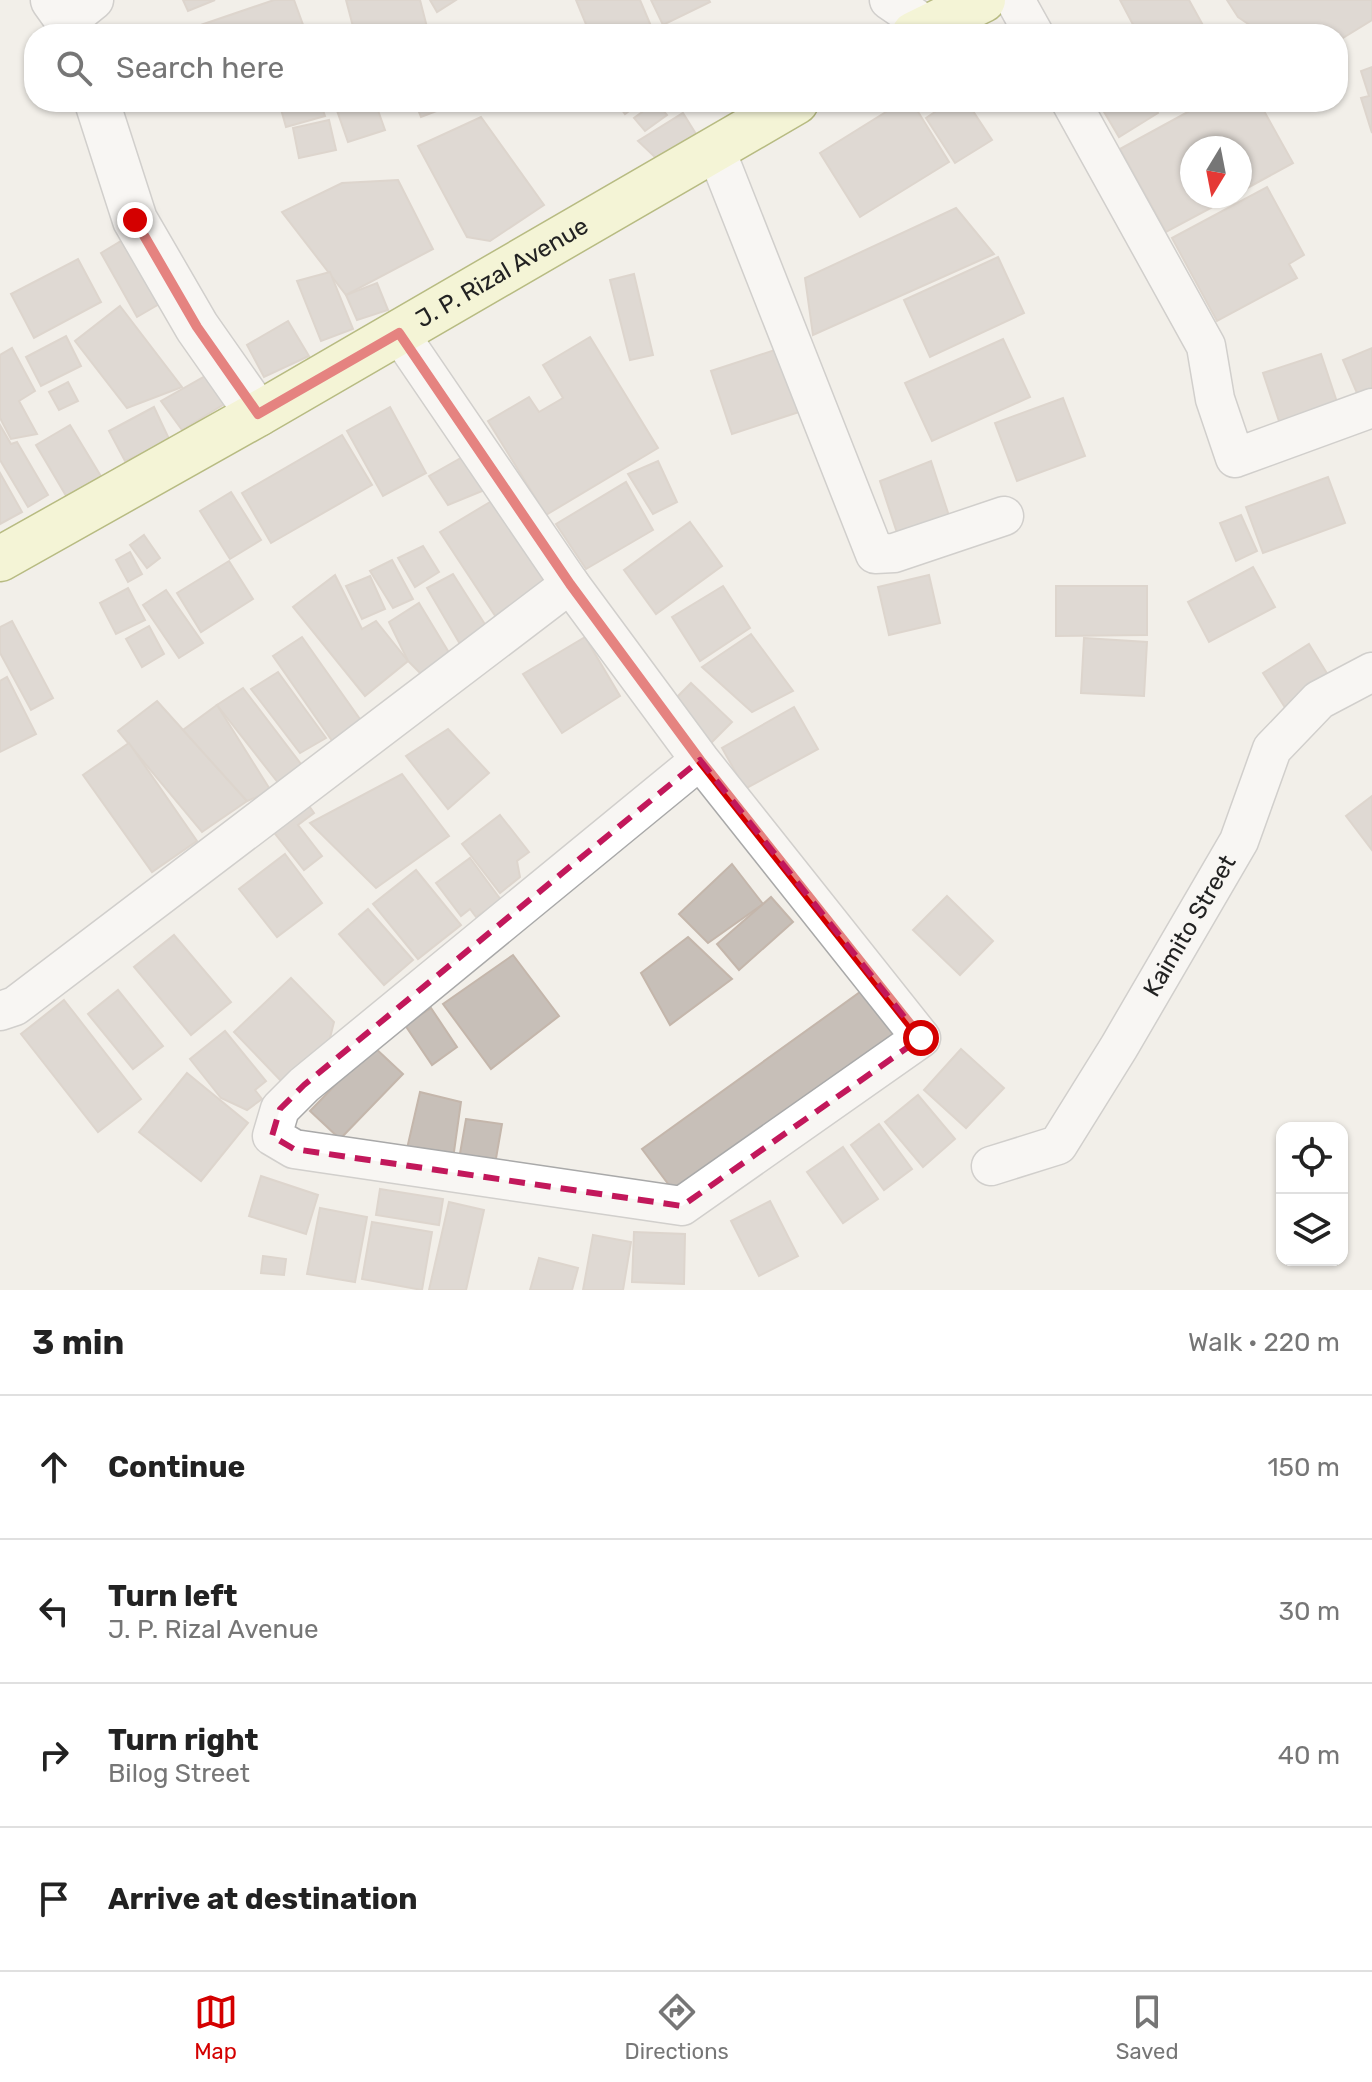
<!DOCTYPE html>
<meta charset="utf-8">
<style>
:root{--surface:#fff;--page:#f2f2f2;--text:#222;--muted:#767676;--line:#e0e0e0;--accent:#d40000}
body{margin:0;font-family:Rubik,sans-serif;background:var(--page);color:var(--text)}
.controls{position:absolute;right:24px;bottom:24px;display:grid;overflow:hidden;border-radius:16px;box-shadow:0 2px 6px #0004}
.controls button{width:72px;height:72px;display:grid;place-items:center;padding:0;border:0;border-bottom:2px solid var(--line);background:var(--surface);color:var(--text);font:40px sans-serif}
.compass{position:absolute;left:1180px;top:136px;width:72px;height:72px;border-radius:50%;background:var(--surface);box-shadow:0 2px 6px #0004;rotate:190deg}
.stop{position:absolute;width:24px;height:24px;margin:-18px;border:6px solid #d40000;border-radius:50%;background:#fff}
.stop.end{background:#d40000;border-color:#fff;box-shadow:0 2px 8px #0008}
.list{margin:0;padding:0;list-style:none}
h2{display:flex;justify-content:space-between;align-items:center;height:104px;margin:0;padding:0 32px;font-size:34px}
h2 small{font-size:26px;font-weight:400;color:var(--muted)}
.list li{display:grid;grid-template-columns:52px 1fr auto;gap:24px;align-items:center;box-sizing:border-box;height:144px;padding:0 32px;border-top:2px solid var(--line)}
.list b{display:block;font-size:30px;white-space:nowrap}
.list p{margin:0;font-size:26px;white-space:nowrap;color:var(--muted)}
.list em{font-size:26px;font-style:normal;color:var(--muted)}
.icon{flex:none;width:44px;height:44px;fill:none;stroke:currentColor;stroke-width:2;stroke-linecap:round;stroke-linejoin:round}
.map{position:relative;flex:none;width:1372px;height:1290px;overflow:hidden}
.search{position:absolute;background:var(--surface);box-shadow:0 2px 6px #0004;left:24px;right:24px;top:24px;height:88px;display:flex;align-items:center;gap:20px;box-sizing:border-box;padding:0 28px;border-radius:32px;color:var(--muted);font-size:30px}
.sheet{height:680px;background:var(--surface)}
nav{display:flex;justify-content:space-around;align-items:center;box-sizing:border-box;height:112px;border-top:2px solid var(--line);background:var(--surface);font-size:22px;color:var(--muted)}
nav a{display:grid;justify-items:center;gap:4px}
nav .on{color:var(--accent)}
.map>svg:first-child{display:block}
.building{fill:#c7bfb8;stroke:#c4b6ab;stroke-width:2}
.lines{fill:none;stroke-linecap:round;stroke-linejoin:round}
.minor-casing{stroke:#a9a9a9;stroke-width:41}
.tertiary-casing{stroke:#a9a9a9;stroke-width:47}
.secondary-casing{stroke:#707d05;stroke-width:47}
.minor{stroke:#fff;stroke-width:38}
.tertiary{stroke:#fff;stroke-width:44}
.secondary{stroke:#f7fabf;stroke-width:44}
.route{stroke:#d40000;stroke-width:10}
.marked{fill:none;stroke:#c2185b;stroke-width:6;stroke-dasharray:16 10;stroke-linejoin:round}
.labels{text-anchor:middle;stroke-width:8;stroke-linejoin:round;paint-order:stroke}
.street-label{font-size:24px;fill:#222;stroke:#fff}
</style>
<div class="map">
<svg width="1372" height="1290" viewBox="0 0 1372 1290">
<rect width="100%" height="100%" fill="#f2efe9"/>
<g class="building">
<polygon points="183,0 215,0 188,11"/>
<polygon points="274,0 294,0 306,33 194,34 192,28"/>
<polygon points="346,0 420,0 428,31 414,34 355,34"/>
<polygon points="430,0 456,0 437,12"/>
<polygon points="576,0 640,0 651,26 631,34 590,34"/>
<polygon points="651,0 709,0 710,2 663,25"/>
<polygon points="1120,0 1189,0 1204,27 1191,34 1138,34"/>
<polygon points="1227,0 1372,0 1372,20 1338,41 1338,34 1263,34 1238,17"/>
<polygon points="1372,67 1372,133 1361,98 1369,96 1361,71"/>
<polygon points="279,102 320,102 325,116 286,127"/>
<polygon points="334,102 375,102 385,130 348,142"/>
<polygon points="415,102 460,102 421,117"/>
<polygon points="616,102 641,102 625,114"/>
<polygon points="656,102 667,115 645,131 634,118"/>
<polygon points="902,102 912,102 949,162 860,217 820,153"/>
<polygon points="950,102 967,102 992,140 955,163 926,118"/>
<polygon points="1105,102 1152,102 1158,113 1119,137 1100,105"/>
<polygon points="1206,102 1259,102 1293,163 1240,192 1240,148 1192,148 1192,196 1233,196 1166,232 1120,149"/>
<polygon points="683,113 696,134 657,159 638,141"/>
<polygon points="481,117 544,205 490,241 467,237 418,146"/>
<polygon points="329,120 336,150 299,158 293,128"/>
<polygon points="398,180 433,249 346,295 282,212 342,183"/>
<polygon points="1267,187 1304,255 1289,264 1297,278 1217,321 1172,238"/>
<polygon points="956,208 994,254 813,335 805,278"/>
<polygon points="131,235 168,299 137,317 101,253"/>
<polygon points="998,257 1024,313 930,357 904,300"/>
<polygon points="78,259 101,302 34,338 11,294"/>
<polygon points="330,272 353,329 321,341 297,281"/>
<polygon points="634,274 653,355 630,360 610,280"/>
<polygon points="377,283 388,310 357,320 346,295"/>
<polygon points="120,306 182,387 127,408 75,341"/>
<polygon points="288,321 309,356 264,377 247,345"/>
<polygon points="66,336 81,366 41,386 26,357"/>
<polygon points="590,337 658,448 546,515 488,421 529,397 539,412 563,398 543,365"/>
<polygon points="1003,339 1030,397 932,441 905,383"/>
<polygon points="787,346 808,409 732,434 711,371"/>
<polygon points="12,348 35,391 19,401 37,434 11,439 0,418 0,355"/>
<polygon points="1372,348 1372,410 1365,412 1343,360"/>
<polygon points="1321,354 1341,414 1283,433 1263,373"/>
<polygon points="216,370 231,400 182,430 161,401"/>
<polygon points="68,382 78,401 59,410 49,392"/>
<polygon points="1063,398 1085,456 1017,481 995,423"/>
<polygon points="154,407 170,441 125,461 109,431"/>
<polygon points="390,407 426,473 383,496 347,431"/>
<polygon points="0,425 11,444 17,442 48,495 28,507 0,460"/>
<polygon points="70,425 102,478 68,499 36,445"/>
<polygon points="342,435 372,485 271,543 242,493"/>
<polygon points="466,455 487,489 448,505 429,476"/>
<polygon points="658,461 677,502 653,514 628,474"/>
<polygon points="931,461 952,525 900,542 880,481"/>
<polygon points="0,473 22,512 0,524"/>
<polygon points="1328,477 1345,523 1263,553 1246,507"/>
<polygon points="626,482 653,530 586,569 556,524"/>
<polygon points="231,492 261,540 230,559 200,511"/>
<polygon points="495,499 548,583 496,617 440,532"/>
<polygon points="1241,515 1257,551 1236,561 1220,523"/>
<polygon points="690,522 722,566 656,614 624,570"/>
<polygon points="144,535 160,558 147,568 130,545"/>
<polygon points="423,546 439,572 415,587 398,558"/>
<polygon points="130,552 142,574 128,582 116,560"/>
<polygon points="392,560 413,599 393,608 370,571"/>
<polygon points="229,561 253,599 201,632 177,593"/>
<polygon points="1253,567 1275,607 1209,642 1188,602"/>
<polygon points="453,574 486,626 460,644 427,588"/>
<polygon points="335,575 362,629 376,621 408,661 365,696 293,607"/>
<polygon points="929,575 940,623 889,635 878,587"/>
<polygon points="370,576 385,609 362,619 346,586"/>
<polygon points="723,586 750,628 700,661 672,617"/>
<polygon points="1056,586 1147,586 1147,635 1056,636"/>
<polygon points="128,588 145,620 116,634 100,603"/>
<polygon points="166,590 203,643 179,658 143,605"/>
<polygon points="419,603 451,656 421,674 408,661 389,622"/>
<polygon points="12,621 53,698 31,710 0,653 0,627"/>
<polygon points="149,626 164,654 142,667 126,639"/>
<polygon points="751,634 793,691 752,712 702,667"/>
<polygon points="302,637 362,722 333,742 273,656"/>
<polygon points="585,637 620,696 562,733 523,674"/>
<polygon points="1084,638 1147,642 1144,696 1081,693"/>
<polygon points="1309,644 1331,680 1286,709 1263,673"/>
<polygon points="278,672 326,738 300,753 251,689"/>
<polygon points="7,677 36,734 0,752 0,681"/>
<polygon points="691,683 732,722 710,744 669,705"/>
<polygon points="243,688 304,768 279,784 217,705"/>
<polygon points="157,701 247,801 202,832 118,731"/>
<polygon points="217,705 271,791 247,801 183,730"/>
<polygon points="794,707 818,749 745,789 722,748"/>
<polygon points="448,729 489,773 448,809 406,756"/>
<polygon points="129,743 197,841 152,872 83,775"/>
<polygon points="402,774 449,836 376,888 310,823"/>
<polygon points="1372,796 1372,850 1346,816"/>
<polygon points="307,803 314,813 298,825 322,856 304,870 272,830"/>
<polygon points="500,815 529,852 517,861 520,877 500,893 462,844"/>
<polygon points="285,854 322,903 277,937 239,889"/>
<polygon points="470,858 501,900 476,917 470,909 461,916 436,883"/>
<polygon points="732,864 763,904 708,943 679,914"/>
<polygon points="416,870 461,925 418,959 373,904"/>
<polygon points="947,896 993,941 960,975 913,930"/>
<polygon points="771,897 793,922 739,970 717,944"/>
<polygon points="368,909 413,960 384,985 339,934"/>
<polygon points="174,935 231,1002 191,1035 134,967"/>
<polygon points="688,937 732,979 670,1025 641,973"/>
<polygon points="513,955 559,1016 491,1069 443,1004"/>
<polygon points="291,978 334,1022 329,1042 284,1084 234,1032"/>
<polygon points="867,987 905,1039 681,1201 642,1149"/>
<polygon points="118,990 163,1046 133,1069 88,1014"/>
<polygon points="64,1000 141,1099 98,1132 21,1034"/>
<polygon points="431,1008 457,1047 432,1065 405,1025"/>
<polygon points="225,1031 266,1081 255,1090 262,1099 247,1110 221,1098 190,1059"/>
<polygon points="373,1046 403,1074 340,1139 310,1111"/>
<polygon points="961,1049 1004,1088 966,1128 924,1090"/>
<polygon points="187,1073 248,1123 201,1181 139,1132"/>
<polygon points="420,1092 461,1102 452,1166 406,1153"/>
<polygon points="918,1095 955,1139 923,1167 885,1122"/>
<polygon points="466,1119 502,1124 494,1170 458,1165"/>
<polygon points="879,1124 912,1169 884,1190 851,1145"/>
<polygon points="843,1147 878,1199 843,1223 807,1172"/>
<polygon points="261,1176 318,1195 306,1234 249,1216"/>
<polygon points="380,1189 443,1199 439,1225 376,1215"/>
<polygon points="770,1201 798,1256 759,1276 731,1221"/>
<polygon points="449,1202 484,1210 466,1290 429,1290"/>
<polygon points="320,1208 367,1217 355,1282 307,1274"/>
<polygon points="372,1222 432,1232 422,1290 362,1279"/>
<polygon points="634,1232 685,1234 684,1284 632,1282"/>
<polygon points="593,1235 631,1242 623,1290 583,1290"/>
<polygon points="263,1256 286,1259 284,1275 261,1273"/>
<polygon points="539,1258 578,1268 572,1290 530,1290"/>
</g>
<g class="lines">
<g class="minor-casing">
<g id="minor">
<polyline points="889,0 927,26"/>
<polyline points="1015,0 1034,34"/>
<polyline points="68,21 94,0"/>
<polyline points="1071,102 1206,346 1215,399 1235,458 1372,408"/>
<polyline points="715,148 875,554 894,553 1004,516"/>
<polyline points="399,333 570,584 700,760 921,1038 682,1206 294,1149 272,1136 280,1109 304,1085 700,760"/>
<polyline points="0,1011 15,1006 570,584"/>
<path id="s1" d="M991,1166L1058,1145L1119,1047L1239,841L1272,749L1319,700L1372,672"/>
</g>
</g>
<g class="tertiary-casing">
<g id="tertiary">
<polyline points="53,0 68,21 73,34"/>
<polyline points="97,102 135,220 197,327 258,414"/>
</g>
</g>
<g class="secondary-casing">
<g id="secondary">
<polyline points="914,34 983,0"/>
<path id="s2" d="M0,559L258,414L796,102"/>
</g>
</g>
<use href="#minor" class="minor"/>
<use href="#tertiary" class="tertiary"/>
<use href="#secondary" class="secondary"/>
</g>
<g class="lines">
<polyline class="route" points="135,220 197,327 258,414 399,333 570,584 700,760 921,1038"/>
</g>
<path d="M0 0H1372V1290H0ZM700,760L921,1038L682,1206L294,1149L272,1136L280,1109L304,1085Z" fill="#f2efe9" fill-opacity=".55" fill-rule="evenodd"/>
<path class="marked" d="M700,760L921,1038L682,1206L294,1149L272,1136L280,1109L304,1085Z"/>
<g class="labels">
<g class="street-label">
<text dy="8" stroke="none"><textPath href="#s2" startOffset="578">J. P. Rizal Avenue</textPath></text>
<text dy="8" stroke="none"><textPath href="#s1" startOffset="326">Kaimito Street</textPath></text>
</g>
</g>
</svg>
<div class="controls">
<button><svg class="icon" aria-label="locate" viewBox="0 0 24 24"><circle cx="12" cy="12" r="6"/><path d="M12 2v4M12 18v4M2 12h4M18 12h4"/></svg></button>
<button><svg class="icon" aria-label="layers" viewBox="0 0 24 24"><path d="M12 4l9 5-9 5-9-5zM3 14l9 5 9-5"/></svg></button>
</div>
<svg class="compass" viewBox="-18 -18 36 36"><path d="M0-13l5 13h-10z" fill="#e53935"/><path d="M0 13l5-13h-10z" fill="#767676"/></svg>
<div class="stop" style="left:921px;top:1038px"></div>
<div class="stop end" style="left:135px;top:220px"></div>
<div class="search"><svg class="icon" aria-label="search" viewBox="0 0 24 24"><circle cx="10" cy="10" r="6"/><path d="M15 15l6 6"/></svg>Search here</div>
</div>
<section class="sheet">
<h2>3 min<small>Walk · 220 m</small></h2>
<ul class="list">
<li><svg class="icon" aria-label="ahead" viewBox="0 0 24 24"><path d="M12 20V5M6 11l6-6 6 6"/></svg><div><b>Continue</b></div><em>150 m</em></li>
<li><svg class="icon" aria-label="left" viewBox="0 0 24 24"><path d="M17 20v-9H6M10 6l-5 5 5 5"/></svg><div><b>Turn left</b><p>J. P. Rizal Avenue</p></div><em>30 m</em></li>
<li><svg class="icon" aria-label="right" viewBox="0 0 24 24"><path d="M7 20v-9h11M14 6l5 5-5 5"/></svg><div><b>Turn right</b><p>Bilog Street</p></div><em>40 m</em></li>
<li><svg class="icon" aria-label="arrive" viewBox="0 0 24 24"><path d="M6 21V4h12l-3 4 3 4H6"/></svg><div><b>Arrive at destination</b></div></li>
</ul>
</section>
<nav>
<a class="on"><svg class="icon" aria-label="map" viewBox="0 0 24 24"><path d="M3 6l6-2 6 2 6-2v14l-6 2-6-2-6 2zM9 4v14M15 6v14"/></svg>Map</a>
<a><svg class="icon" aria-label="directions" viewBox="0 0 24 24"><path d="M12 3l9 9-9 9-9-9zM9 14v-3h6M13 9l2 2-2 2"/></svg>Directions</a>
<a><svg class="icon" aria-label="saved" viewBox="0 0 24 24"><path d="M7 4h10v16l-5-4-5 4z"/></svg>Saved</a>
</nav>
